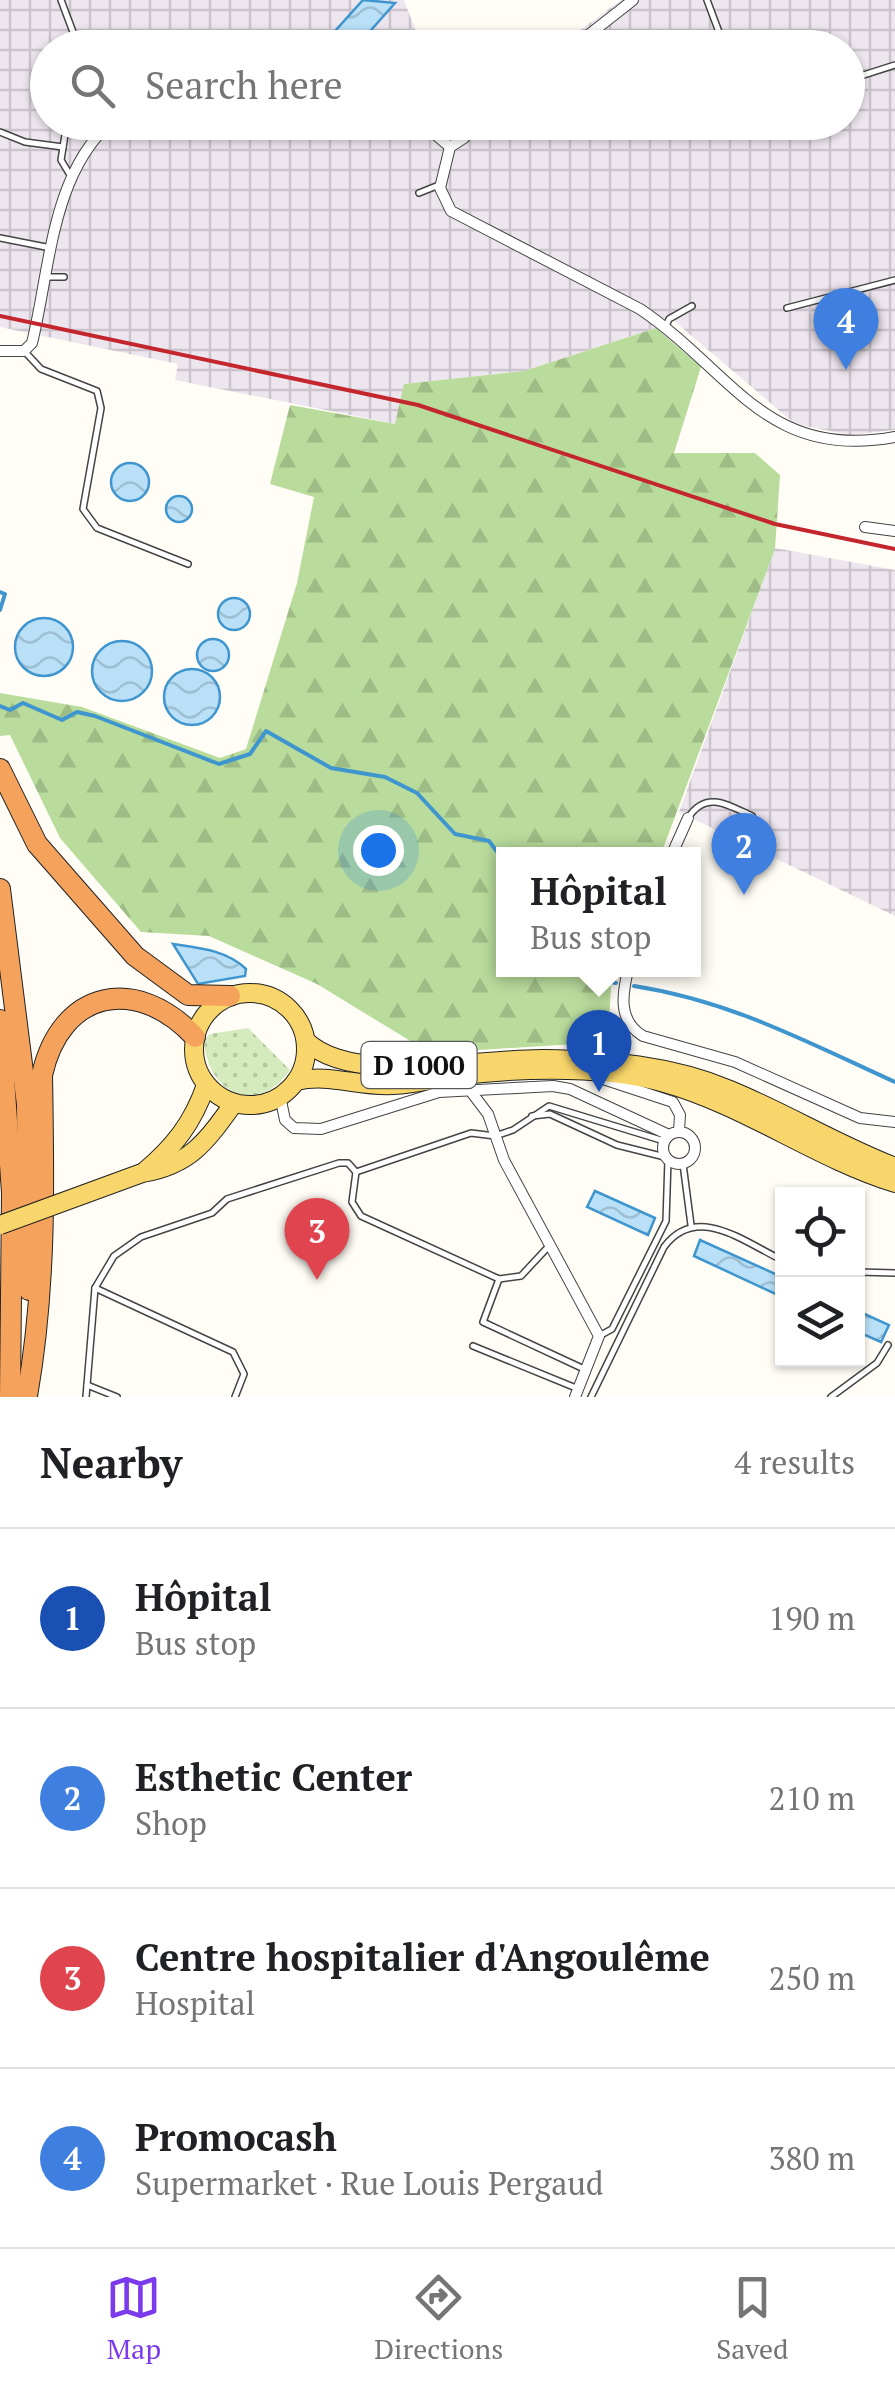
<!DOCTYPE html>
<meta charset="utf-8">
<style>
:root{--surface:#fff;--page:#f6f6f6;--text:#202124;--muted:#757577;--line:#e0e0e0;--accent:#7c3aed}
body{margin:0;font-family:"PT Serif",serif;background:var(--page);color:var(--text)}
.controls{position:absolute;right:30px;bottom:30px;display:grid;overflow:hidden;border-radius:0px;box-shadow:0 2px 8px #0004}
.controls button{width:90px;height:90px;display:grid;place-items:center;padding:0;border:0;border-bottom:2px solid var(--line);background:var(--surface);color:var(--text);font:50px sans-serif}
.you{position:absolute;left:378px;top:850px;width:35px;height:35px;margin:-25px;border:8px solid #fff;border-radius:50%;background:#1a73e8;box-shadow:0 0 0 15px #1a73e833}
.badge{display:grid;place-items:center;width:65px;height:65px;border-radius:50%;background:var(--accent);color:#fff;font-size:32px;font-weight:700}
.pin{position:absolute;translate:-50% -82px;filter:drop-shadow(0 2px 5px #0008)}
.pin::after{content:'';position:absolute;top:52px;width:35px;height:30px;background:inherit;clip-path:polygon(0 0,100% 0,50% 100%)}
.popup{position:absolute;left:496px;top:847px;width:205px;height:130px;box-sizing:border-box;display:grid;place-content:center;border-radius:0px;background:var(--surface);filter:drop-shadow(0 2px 8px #0005);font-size:32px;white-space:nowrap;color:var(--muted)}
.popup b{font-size:38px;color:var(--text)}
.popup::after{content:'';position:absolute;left:50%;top:100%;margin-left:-20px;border:20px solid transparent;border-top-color:var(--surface)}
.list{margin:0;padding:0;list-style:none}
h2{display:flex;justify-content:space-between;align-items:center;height:130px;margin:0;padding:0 40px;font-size:42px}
h2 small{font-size:32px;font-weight:400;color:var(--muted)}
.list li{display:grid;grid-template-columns:65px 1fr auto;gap:30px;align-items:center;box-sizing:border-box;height:180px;padding:0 40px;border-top:2px solid var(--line)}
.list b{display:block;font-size:38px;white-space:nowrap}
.list p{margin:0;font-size:32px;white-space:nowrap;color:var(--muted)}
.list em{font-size:32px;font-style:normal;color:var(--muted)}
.icon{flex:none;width:55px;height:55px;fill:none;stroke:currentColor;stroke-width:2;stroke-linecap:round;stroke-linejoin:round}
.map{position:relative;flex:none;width:895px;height:1397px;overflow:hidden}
.search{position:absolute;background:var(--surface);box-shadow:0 2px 8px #0004;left:30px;right:30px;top:30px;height:110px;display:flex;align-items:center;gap:25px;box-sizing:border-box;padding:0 35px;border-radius:55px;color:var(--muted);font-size:38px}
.sheet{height:850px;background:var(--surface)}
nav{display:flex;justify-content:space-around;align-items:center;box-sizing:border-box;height:140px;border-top:2px solid var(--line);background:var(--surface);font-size:28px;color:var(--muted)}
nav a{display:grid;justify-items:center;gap:5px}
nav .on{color:var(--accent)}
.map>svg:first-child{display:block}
.industrial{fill:url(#industrial-grid)}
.grass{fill:url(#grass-dots)}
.forest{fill:url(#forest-firs)}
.water{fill:url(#water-waves);stroke:#3f96cf;stroke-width:2.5}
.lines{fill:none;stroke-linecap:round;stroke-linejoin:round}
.stream{stroke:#3f96cf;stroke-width:4}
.lane-casing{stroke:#444;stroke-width:8}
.street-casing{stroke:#444;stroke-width:12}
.primary-casing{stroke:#222;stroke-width:20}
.highway-casing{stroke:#222;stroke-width:22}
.lane{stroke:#fff;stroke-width:5}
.street{stroke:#fff;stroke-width:10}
.primary{stroke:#f9d66b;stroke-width:18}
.highway{stroke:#f5a25d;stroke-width:20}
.rail{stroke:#c4262e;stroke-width:4}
.primary-bridge-casing{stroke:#222;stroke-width:20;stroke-linecap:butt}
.primary-bridge{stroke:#f9d66b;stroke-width:18}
.labels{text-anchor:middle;stroke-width:10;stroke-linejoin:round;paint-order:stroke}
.shield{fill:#fff;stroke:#585858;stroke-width:2.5}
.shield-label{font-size:28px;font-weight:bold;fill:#111}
</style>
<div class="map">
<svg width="895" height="1397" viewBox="0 0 895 1397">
<defs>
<pattern id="industrial-grid" width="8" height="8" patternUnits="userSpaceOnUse" patternTransform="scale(2.5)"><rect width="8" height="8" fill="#eee6ef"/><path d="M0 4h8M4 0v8" fill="none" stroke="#cbc4cc"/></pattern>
<pattern id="grass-dots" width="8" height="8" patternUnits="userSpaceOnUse" patternTransform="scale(2.5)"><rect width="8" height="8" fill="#d5ebbd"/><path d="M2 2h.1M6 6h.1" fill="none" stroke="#b6c8a1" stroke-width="1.8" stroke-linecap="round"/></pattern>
<pattern id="forest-firs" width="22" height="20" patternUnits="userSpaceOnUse" patternTransform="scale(2.5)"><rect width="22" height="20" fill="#b9dc9c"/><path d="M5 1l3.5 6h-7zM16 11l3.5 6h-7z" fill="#9ebc85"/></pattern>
<pattern id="water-waves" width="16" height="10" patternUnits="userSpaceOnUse" patternTransform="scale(2.5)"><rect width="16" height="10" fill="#b9e0f7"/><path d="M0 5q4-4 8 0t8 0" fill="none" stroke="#9ebfd3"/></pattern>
</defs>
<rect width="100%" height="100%" fill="#fffdf5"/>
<g class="industrial">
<polygon points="0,0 404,0 421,45 439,47 48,48 48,122 848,122 848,48 557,47 621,0 895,0 895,430 850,435 795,424 667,315 656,328 524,371 405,384 396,424 175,380 178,364 0,327"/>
<polygon points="775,548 895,570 895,916 679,812"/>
</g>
<path class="grass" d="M248,1028L290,1070C256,1118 207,1093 204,1040L210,1034Z"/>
<polygon class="forest" points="656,328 701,367 674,453 755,453 780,475 775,549 661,854 504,854 504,970 612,970 608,1042 430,1053 317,984 209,936 141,932 60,838 10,735 0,736 0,693 82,707 220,758 246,749 297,583 314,497 270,484 290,405 395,424 404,384 524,371"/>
<g class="water">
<polygon points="363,0 395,3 356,47 336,30"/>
<circle cx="130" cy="482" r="19"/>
<circle cx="179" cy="509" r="13"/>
<circle cx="234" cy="614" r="16"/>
<circle cx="44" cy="647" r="29"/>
<circle cx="213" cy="655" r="16"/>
<circle cx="122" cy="671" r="30"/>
<circle cx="192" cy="697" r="28"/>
<path d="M173,944C199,948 227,950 246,969L245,976L198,984Z"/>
<polygon points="595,1191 655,1218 648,1235 587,1207"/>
<polygon points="700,1240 782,1277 782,1297 694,1256"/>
<polygon points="858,1311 889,1325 881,1342 858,1332"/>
</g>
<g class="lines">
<g class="stream">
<polyline points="0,592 5,594 0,610"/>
<polyline points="0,706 10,710 23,703 62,720 77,712 95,716 219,764 250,754 266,731 331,768 385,777 417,793 455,834 489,841 504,861"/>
<polyline points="584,970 593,979 616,983"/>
<path d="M634,986C731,1001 807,1042 895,1082"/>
</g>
<g class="lane-casing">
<g id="lane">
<polyline points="61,0 79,48"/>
<polyline points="707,0 725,48"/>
<polyline points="848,80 895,65"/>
<polyline points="67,122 61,160 70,175"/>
<polyline points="0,132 25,142 63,147"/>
<polyline points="419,193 439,185"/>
<polyline points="0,238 51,248"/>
<polyline points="47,277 64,277"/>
<polyline points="787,308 895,280"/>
<polyline points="666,326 669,319 692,306"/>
<polyline points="26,353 41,369 97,391 101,408 83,509 97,528 188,564"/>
<path d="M688,818C706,790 728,805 752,816"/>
<polyline points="532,1116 550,1114 617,1145 665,1157"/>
<polyline points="683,1164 691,1225"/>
<polyline points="356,1172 471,1133 495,1136 513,1130 549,1106 664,1141"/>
<polyline points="356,1172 352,1202 361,1216 499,1279 521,1276 548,1247"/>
<polyline points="858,1272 895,1273"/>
<polyline points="499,1279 483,1322 584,1369"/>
<polyline points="95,1288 233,1352 244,1374 235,1397"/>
<polyline points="599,1336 612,1329 666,1221 668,1160"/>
<polyline points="473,1346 576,1388"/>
<polyline points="87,1385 117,1397"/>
<polyline points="86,1397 95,1288 114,1256 141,1237 212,1213 227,1199 339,1163 348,1163 356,1172"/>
<path d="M591,1397L664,1247C697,1203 744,1242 782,1260"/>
<polyline points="831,1397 877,1363 888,1345"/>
</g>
</g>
<g class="street-casing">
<g id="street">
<polyline points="572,48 633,0"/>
<polyline points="441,122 437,136 450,147 464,138 460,122"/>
<path d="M450,147L440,188L451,211L640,309C732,371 766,461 895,437"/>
<path d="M0,351H24L32,343C50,270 51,175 111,122"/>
<polyline points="865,527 895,531"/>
<polyline points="672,854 688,818"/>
<path d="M628,970C622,995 618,1021 643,1036L735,1062L860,1118L895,1122"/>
<polyline points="603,1079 673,1102 680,1115 679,1131"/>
<polyline points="469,1089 488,1114 504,1160 599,1336 575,1397"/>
<polyline points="280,1096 285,1120 294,1128 321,1129 439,1092 553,1086 570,1089 669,1135"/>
<circle cx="679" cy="1148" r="16"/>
</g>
</g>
<g class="primary-casing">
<g id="primary">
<circle cx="250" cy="1049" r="56"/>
<path d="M306,1041C352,1086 482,1058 544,1059C607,1060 671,1065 730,1090C786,1113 838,1145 895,1167"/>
<path d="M296,1081C329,1073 358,1087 393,1085C415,1084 438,1078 461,1075C526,1068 601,1065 665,1083C746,1106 815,1158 895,1183"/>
<path d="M144,1172C175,1146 193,1122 206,1085"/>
<path d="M142,1173C190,1165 206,1142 234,1103"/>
</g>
</g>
<g class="highway-casing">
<g id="highway">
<polyline points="0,769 37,844 135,956 188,995 230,996"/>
<polyline points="0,889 27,1104 29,1290"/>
<polyline points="0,1020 12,1193 10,1397"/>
<path d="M27,1396C46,1289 44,1183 42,1075C61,990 136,974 195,1037"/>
</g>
</g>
<use href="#lane" class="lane"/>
<use href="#street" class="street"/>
<use href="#primary" class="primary"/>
<use href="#highway" class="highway"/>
<polyline class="rail" points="0,316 418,405 775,524 895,549"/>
<g class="primary-bridge-casing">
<polyline id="primary-bridge" points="0,1225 142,1173"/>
</g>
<use href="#primary-bridge" class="primary-bridge"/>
</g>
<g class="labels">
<rect class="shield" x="361.5" y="1042" width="115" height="46" rx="8"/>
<g class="shield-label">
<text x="419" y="1075">D 1000</text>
</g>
</g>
</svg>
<div class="controls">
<button><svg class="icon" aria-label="locate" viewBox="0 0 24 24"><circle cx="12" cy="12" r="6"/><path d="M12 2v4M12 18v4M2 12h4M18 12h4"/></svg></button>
<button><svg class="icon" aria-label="layers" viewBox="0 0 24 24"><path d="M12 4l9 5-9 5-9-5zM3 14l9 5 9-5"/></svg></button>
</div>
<div class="you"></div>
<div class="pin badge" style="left:599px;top:1092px;background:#1a4fb4">1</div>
<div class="popup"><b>Hôpital</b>Bus stop</div>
<div class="pin badge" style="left:744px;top:895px;background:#3f7fe0">2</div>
<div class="pin badge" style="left:317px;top:1280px;background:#e0444e">3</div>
<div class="pin badge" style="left:846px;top:370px;background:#3f7fe0">4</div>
<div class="search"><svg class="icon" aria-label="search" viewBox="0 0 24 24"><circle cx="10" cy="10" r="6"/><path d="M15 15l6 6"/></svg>Search here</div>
</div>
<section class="sheet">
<h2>Nearby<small>4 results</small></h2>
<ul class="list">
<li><span class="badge" style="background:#1a4fb4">1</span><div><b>Hôpital</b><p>Bus stop</p></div><em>190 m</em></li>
<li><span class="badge" style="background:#3f7fe0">2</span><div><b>Esthetic Center</b><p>Shop</p></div><em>210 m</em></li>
<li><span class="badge" style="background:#e0444e">3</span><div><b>Centre hospitalier d'Angoulême</b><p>Hospital</p></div><em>250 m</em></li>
<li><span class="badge" style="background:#3f7fe0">4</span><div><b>Promocash</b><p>Supermarket · Rue Louis Pergaud</p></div><em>380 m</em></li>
</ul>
</section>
<nav>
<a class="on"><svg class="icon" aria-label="map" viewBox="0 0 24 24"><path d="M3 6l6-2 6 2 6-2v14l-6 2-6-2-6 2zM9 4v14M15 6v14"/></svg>Map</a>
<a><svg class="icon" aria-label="directions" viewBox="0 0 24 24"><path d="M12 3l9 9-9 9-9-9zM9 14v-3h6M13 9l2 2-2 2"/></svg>Directions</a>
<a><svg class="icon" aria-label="saved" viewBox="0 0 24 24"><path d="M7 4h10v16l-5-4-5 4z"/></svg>Saved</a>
</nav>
